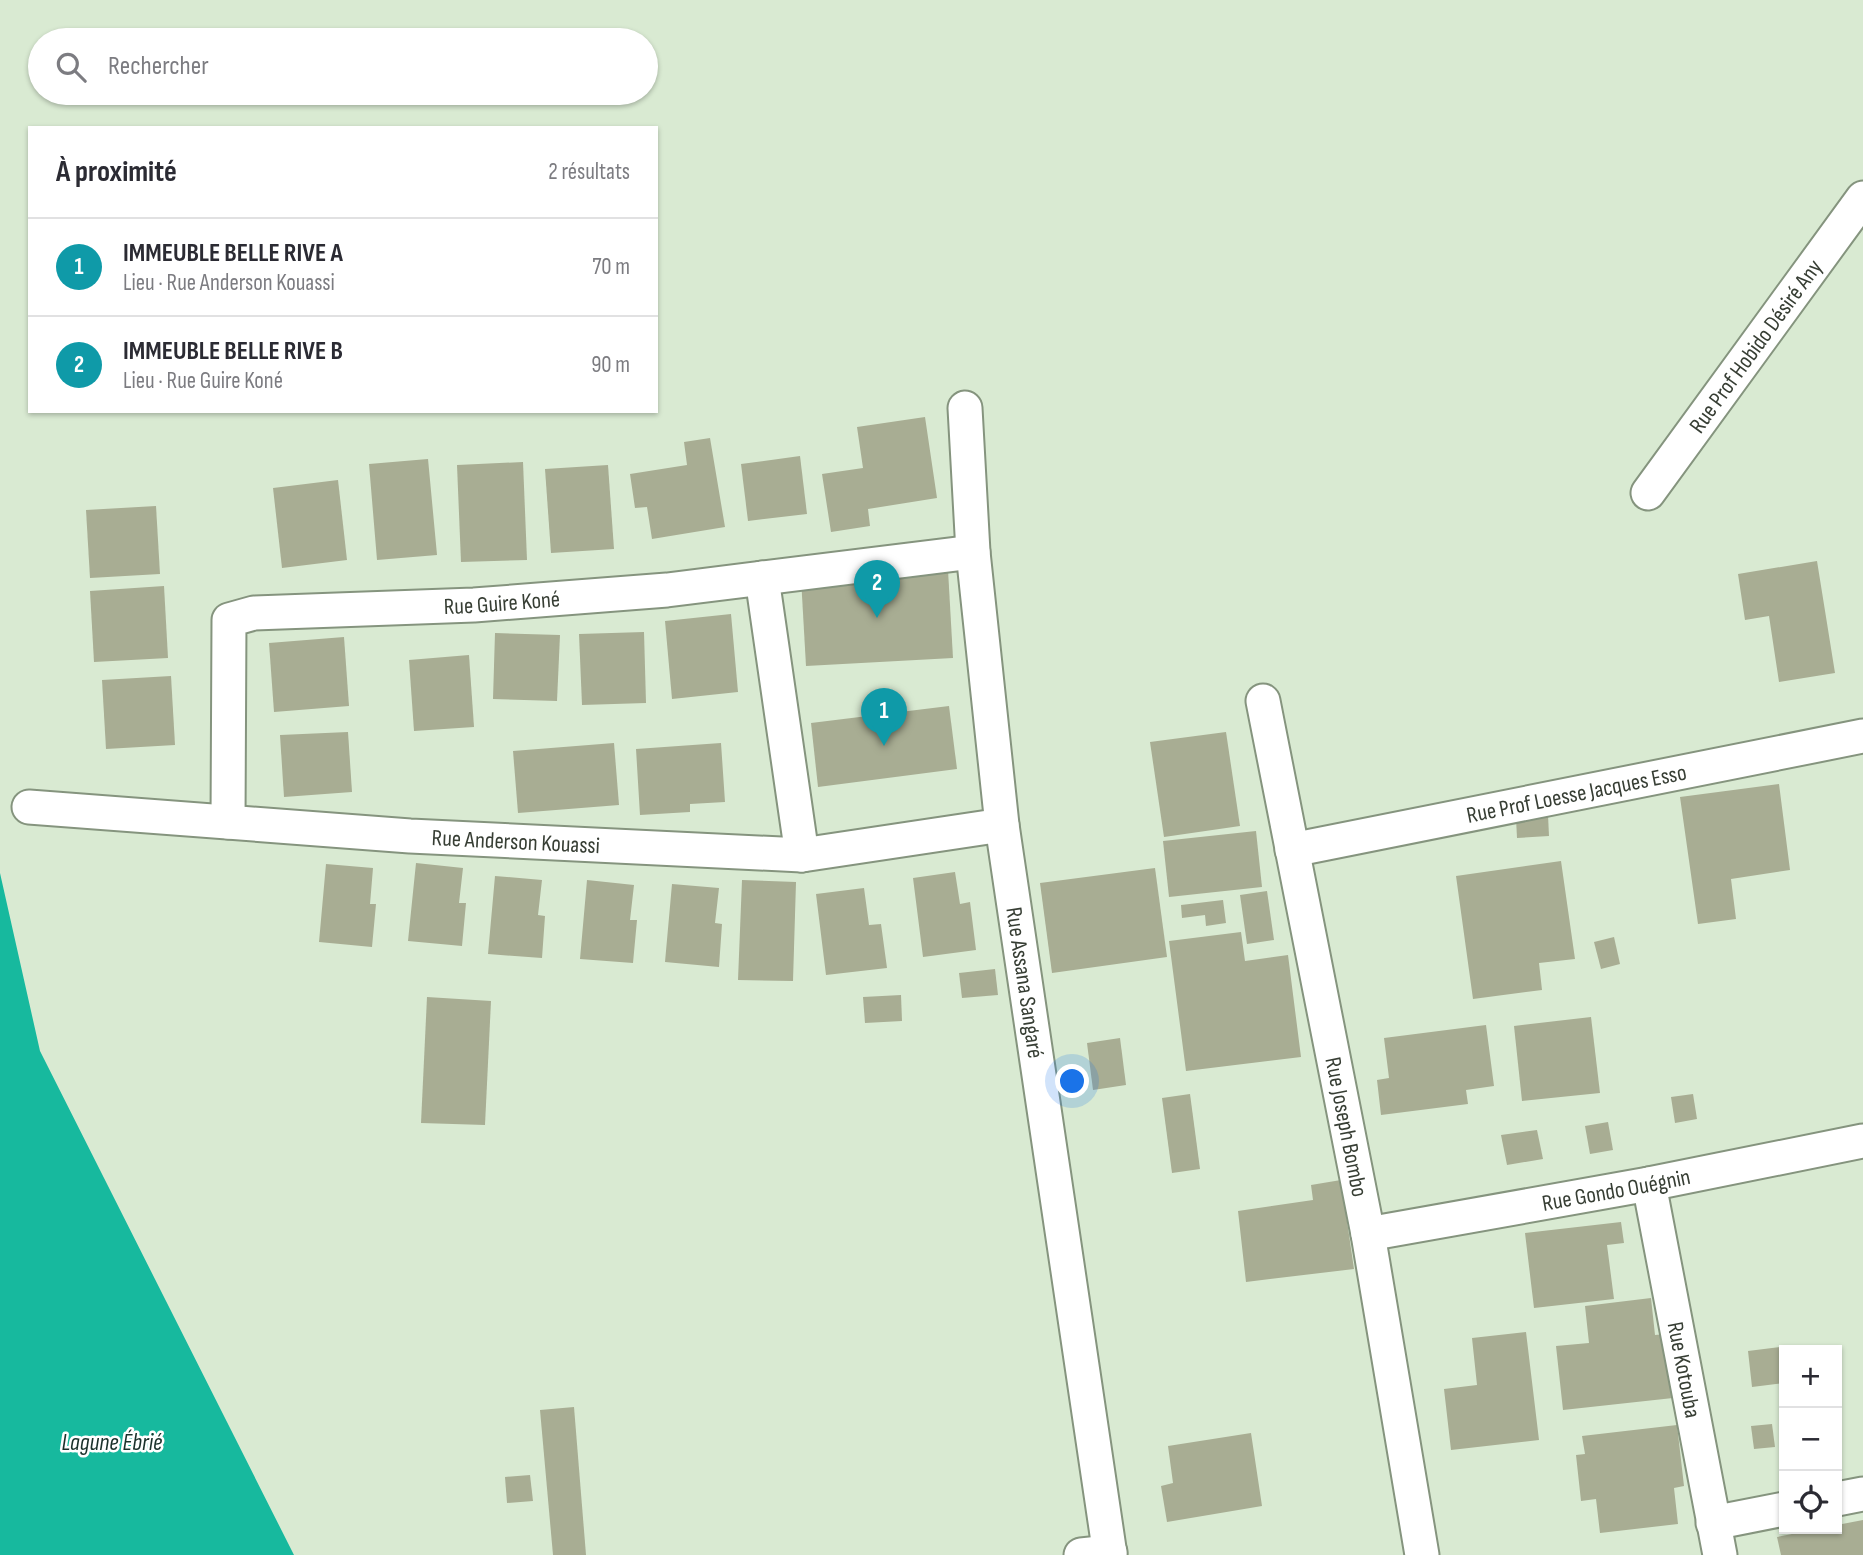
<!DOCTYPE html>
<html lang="fr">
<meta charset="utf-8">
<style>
:root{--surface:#fff;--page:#f7f7f7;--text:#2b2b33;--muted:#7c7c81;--line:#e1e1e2;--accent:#db2777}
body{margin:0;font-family:"Sofia Sans Condensed",sans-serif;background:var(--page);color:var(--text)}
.controls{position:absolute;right:21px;bottom:21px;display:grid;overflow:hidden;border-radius:0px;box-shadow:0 2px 5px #0004}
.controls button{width:63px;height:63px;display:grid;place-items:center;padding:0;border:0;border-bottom:2px solid var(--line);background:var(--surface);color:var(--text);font:35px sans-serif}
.you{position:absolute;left:1073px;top:1082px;width:24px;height:24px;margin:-18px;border:5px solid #fff;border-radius:50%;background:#1a73e8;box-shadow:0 0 0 10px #1a73e833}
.badge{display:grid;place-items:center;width:46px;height:46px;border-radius:50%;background:var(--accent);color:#fff;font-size:23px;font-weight:700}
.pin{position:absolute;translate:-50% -58px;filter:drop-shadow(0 2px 4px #0008)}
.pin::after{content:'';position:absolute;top:37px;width:24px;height:21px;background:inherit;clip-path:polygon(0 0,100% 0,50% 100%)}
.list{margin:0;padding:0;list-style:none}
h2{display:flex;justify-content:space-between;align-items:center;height:91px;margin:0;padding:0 28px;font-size:30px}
h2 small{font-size:23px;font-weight:400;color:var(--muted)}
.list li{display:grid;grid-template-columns:46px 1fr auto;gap:21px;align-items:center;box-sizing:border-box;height:98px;padding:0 28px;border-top:2px solid var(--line)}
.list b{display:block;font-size:26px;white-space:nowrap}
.list p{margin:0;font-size:23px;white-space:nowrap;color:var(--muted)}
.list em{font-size:23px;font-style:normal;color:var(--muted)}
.icon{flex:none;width:38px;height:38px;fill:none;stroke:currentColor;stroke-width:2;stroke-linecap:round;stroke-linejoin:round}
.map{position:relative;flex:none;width:1863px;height:1555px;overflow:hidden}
.search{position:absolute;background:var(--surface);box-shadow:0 2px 5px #0004;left:28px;top:28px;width:630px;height:77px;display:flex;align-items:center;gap:18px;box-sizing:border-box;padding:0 24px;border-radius:38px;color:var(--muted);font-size:26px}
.panel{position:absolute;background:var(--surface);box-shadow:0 2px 5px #0004;left:28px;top:126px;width:630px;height:287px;border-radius:0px}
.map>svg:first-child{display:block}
.water{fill:#17b99e}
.building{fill:#a8ad93}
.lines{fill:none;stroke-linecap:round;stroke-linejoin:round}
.minor-casing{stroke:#85947e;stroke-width:37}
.minor{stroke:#fff;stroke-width:33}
.labels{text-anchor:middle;stroke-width:5;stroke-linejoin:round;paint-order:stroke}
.street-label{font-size:23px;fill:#373e34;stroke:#fff}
.water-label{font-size:24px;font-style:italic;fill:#1a312b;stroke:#fff}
</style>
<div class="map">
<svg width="1863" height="1555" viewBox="0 0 1863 1555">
<rect width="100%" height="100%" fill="#d9ead2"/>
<polygon class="water" points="0,873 40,1051 294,1555 0,1555"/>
<g class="building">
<polygon points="925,417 937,498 868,509 870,526 831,532 822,474 863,468 857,427"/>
<polygon points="710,438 725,527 652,539 647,507 635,508 630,474 687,465 684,442"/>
<polygon points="800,456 807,514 748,521 741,464"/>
<polygon points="428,459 437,555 377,560 369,464"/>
<polygon points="523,462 527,560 461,562 457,465"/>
<polygon points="608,465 614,549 551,553 545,469"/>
<polygon points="338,480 347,560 282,568 273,488"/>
<polygon points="156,506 160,574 90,578 86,510"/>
<polygon points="1817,561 1835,673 1779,682 1769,616 1745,620 1738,574"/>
<polygon points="948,570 953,658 806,666 801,578"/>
<polygon points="164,586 168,658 94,662 90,591"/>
<polygon points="731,614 738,692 672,699 665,621"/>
<polygon points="644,632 646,703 582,705 579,634"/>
<polygon points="495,633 560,635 557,701 493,699"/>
<polygon points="344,637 349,706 274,712 269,643"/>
<polygon points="469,655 474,727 414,731 409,660"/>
<polygon points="171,676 175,745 106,749 102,680"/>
<polygon points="949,706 957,769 818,787 811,723"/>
<polygon points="348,732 352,792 284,797 280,735"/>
<polygon points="1226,732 1240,826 1164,837 1150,742"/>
<polygon points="614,743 619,805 518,813 513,751"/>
<polygon points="721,743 725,802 690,804 690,812 640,815 636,749"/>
<polygon points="1779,784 1790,870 1731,879 1736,919 1698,924 1680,797"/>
<polygon points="1548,815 1549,836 1517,838 1516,818"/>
<polygon points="1256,831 1262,887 1169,897 1163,841"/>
<polygon points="1561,861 1575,959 1539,963 1542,990 1473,999 1456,876"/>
<polygon points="416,863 463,868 459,903 466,903 462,946 408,941"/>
<polygon points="326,864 373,868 370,904 376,904 372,947 319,942"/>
<polygon points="1155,868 1167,957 1052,973 1040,883"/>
<polygon points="955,872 960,904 970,902 976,950 923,957 913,878"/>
<polygon points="495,876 542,880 538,915 545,916 542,958 488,954"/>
<polygon points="587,880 634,885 630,920 637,920 633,963 580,959"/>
<polygon points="742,880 796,882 793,981 738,980"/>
<polygon points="672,884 719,888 715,923 722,924 719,967 665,962"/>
<polygon points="864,888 869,925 881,924 887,968 826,975 816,894"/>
<polygon points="1267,891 1274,940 1247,944 1240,895"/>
<polygon points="1223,900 1226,923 1206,926 1205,915 1182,918 1181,905"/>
<polygon points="1241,932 1245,961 1288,955 1301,1057 1186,1071 1169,941"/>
<polygon points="1614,937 1620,964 1601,969 1594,942"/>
<polygon points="995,969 998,995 962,998 959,973"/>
<polygon points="901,995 902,1021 865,1023 863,997"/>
<polygon points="427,997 491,1001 485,1125 421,1123"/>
<polygon points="1591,1017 1600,1093 1522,1101 1514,1026"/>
<polygon points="1486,1025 1494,1086 1466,1090 1468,1104 1381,1115 1377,1080 1389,1078 1384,1038"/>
<polygon points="1120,1038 1126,1085 1093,1090 1087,1043"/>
<polygon points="1190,1094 1200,1169 1172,1173 1162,1098"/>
<polygon points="1693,1094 1697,1119 1675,1123 1671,1097"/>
<polygon points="1608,1122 1613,1150 1590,1154 1585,1126"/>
<polygon points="1537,1130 1543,1159 1507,1165 1501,1135"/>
<polygon points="1341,1180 1354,1269 1246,1282 1238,1211 1313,1200 1311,1185"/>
<polygon points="1621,1222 1624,1243 1607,1245 1614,1299 1534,1308 1525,1233"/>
<polygon points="1651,1298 1655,1335 1666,1334 1673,1398 1563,1410 1556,1346 1589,1343 1585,1306"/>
<polygon points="1526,1332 1539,1440 1451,1450 1444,1389 1477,1385 1472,1338"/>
<polygon points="1789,1346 1790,1350 1784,1350 1784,1383 1752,1387 1748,1351"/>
<polygon points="574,1407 586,1555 553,1555 540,1410"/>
<polygon points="1772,1424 1775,1447 1754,1449 1751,1426"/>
<polygon points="1677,1425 1684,1486 1674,1488 1678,1524 1600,1533 1596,1499 1581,1501 1576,1455 1585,1454 1582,1436"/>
<polygon points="1251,1433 1262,1506 1167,1522 1161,1486 1173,1483 1168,1446"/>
<polygon points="530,1475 533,1501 507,1503 505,1477"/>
<polygon points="1863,1520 1863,1555 1781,1555 1777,1537 1817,1529 1837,1529 1837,1525"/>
</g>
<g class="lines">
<g class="minor-casing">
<g id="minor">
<path id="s1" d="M965,408L973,552L1002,825L1110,1555"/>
<path id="s2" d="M1648,493L1863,198"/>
<polyline points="762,578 802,855"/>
<path id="s3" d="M1263,701L1368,1234L1422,1555"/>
<path id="s4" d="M29,807L410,836L802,855L1002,825"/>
<path id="s5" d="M228,822L229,620L254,613L474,605L667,590L973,552"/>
<path id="s6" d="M1292,850L1863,736"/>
<path id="s7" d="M1649,1184L1720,1555"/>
<path id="s8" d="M1368,1234L1649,1184L1863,1141"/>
<polyline points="1837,1499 1863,1494"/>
<polyline points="1713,1523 1784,1509"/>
<polyline points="1081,1555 1110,1552"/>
</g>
</g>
<use href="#minor" class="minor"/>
</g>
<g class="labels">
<g class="street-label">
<text dy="8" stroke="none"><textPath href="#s2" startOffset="182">Rue Prof Hobido Désiré Any</textPath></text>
<text dy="8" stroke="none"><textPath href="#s5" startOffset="476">Rue Guire Koné</textPath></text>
<text dy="8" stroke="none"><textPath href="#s6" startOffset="290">Rue Prof Loesse Jacques Esso</textPath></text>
<text dy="8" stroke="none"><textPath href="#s4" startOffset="488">Rue Anderson Kouassi</textPath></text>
<text dy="8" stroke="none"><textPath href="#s1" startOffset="578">Rue Assana Sangaré</textPath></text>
<text dy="8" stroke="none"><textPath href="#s3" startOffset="434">Rue Joseph Bombo</textPath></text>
<text dy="8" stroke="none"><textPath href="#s8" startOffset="252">Rue Gondo Ouégnin</textPath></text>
<text dy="8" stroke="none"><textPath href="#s7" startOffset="189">Rue Kotouba</textPath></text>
</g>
<g class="water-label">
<text x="112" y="1450">Lagune Ébrié</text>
</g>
</g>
</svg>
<div class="controls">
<button>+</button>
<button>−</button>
<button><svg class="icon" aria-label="locate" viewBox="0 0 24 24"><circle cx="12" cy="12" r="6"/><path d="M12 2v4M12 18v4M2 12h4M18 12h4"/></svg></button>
</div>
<div class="you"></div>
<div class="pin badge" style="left:884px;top:746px;background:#0f9aa8">1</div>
<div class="pin badge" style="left:877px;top:618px;background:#0f9aa8">2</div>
<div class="search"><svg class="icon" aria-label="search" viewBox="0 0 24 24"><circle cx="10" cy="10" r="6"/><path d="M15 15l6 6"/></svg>Rechercher</div>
<section class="panel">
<h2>À proximité<small>2 résultats</small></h2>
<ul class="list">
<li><span class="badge" style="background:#0f9aa8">1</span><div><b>IMMEUBLE BELLE RIVE A</b><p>Lieu · Rue Anderson Kouassi</p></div><em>70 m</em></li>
<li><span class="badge" style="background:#0f9aa8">2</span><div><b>IMMEUBLE BELLE RIVE B</b><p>Lieu · Rue Guire Koné</p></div><em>90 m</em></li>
</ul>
</section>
</div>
